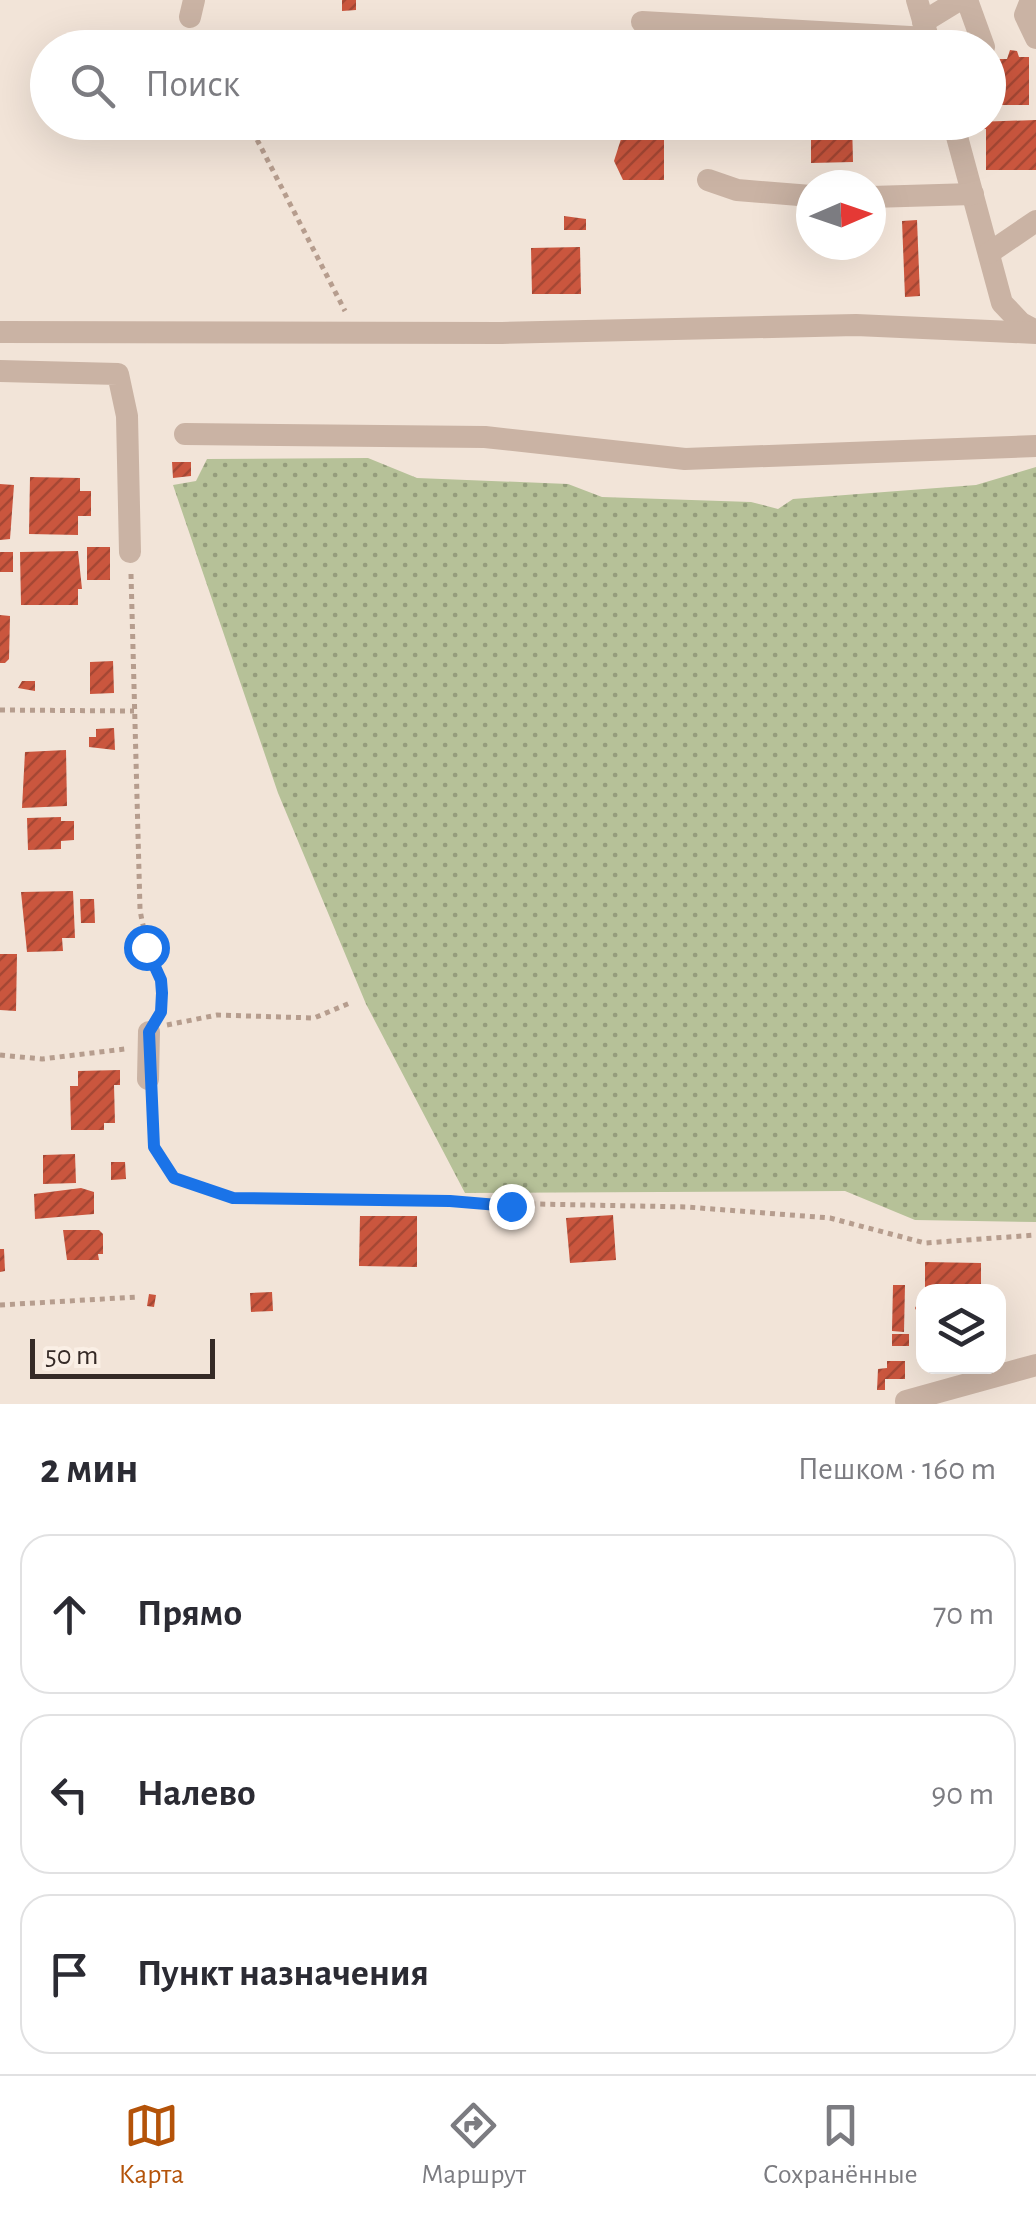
<!DOCTYPE html>
<html lang="ru">
<meta charset="utf-8">
<style>
:root{--surface:#fff;--page:#f2f2f3;--text:#2b2b33;--muted:#7c7c81;--line:#e1e1e2;--accent:#b45309}
body{margin:0;font-family:"Alegreya Sans",sans-serif;background:var(--page);color:var(--text)}
.controls{position:absolute;right:30px;bottom:30px;display:grid;overflow:hidden;border-radius:20px;box-shadow:0 10px 40px #0002}
.controls button{width:90px;height:90px;display:grid;place-items:center;padding:0;border:0;border-bottom:2px solid var(--line);background:var(--surface);color:var(--text);font:50px sans-serif}
.compass{position:absolute;left:796px;top:170px;width:90px;height:90px;border-radius:50%;background:var(--surface);box-shadow:0 10px 40px #0002;rotate:88deg}
.scale{position:absolute;left:30px;bottom:25px;width:185px;box-sizing:border-box;padding-left:10px;border:5px solid #352a26;border-top:0;font-size:28px;line-height:35px;white-space:nowrap;color:#352a26;-webkit-text-stroke:8px #faefe5;paint-order:stroke}
.stop{position:absolute;width:30px;height:30px;margin:-22px;border:8px solid #1a73e8;border-radius:50%;background:#fff}
.stop.end{background:#1a73e8;border-color:#fff;box-shadow:0 2px 10px #0008}
.list{margin:0;padding:0;list-style:none}
h2{display:flex;justify-content:space-between;align-items:center;height:130px;margin:0;padding:0 40px;font-size:42px}
h2 small{font-size:32px;font-weight:400;color:var(--muted)}
.list li{display:grid;grid-template-columns:65px 1fr auto;gap:30px;align-items:center;box-sizing:border-box;height:160px;margin:0 20px 20px;padding:0 20px;border:2px solid var(--line);border-radius:30px}
.list b{display:block;font-size:38px;white-space:nowrap}
.list em{font-size:32px;font-style:normal;color:var(--muted)}
.icon{flex:none;width:55px;height:55px;fill:none;stroke:currentColor;stroke-width:2;stroke-linecap:round;stroke-linejoin:round}
.map{position:relative;flex:none;width:1036px;height:1404px;overflow:hidden}
.search{position:absolute;background:var(--surface);box-shadow:0 10px 40px #0002;left:30px;right:30px;top:30px;height:110px;display:flex;align-items:center;gap:25px;box-sizing:border-box;padding:0 35px;border-radius:55px;color:var(--muted);font-size:38px}
.sheet{height:670px;background:var(--surface)}
nav{display:flex;justify-content:space-around;align-items:center;box-sizing:border-box;height:140px;border-top:2px solid var(--line);background:var(--surface);font-size:28px;color:var(--muted)}
nav a{display:grid;justify-items:center;gap:5px}
nav .on{color:var(--accent)}
.map>svg:first-child{display:block}
.grass{fill:url(#grass-dots)}
.building{fill:url(#building-hatch)}
.lines{fill:none;stroke-linecap:round;stroke-linejoin:round}
.path{stroke:#b69d8e;stroke-width:5;stroke-dasharray:5 5;stroke-linecap:butt}
.street{stroke:#cab3a4;stroke-width:22}
.route{stroke:#1a73e8;stroke-width:12}
</style>
<div class="map">
<svg width="1036" height="1404" viewBox="0 0 1036 1404">
<defs>
<pattern id="grass-dots" width="8" height="8" patternUnits="userSpaceOnUse" patternTransform="scale(2.5)"><rect width="8" height="8" fill="#b6c198"/><path d="M2 2h.1M6 6h.1" fill="none" stroke="#959d7c" stroke-width="1.8" stroke-linecap="round"/></pattern>
<pattern id="building-hatch" width="6" height="6" patternUnits="userSpaceOnUse" patternTransform="scale(2.5)"><rect width="6" height="6" fill="#ca563e"/><path d="M-1 1l2-2M0 6l6-6M5 7l2-2" fill="none" stroke="#a54734"/></pattern>
</defs>
<rect width="100%" height="100%" fill="#f2e4d8"/>
<polygon class="grass" points="368,458 417,478 568,484 602,497 751,502 778,509 793,499 976,485 1036,467 1036,1222 915,1220 845,1191 465,1193 366,1004 278,793 173,485 196,481 207,459"/>
<g class="building">
<polygon points="342,0 356,0 356,10 342,11"/>
<polygon points="1010,50 1017,51 1019,57 1029,57 1029,105 988,105 988,59 1007,59"/>
<polygon points="1036,120 1036,170 986,170 986,129 974,129 974,122"/>
<polygon points="811,122 852,122 853,162 811,163"/>
<polygon points="621,139 664,139 664,180 623,180 614,161"/>
<polygon points="564,216 586,219 586,230 564,230"/>
<polygon points="917,220 920,296 905,297 902,221"/>
<polygon points="580,247 581,294 532,294 531,248"/>
<polygon points="172,462 191,462 191,476 173,478"/>
<polygon points="30,477 80,478 80,491 91,491 91,516 78,516 78,535 29,534"/>
<polygon points="0,484 14,485 10,539 0,540"/>
<rect x="87" y="547" width="23" height="33"/>
<polygon points="78,551 82,589 78,589 78,605 21,605 20,552"/>
<rect x="0" y="552" width="13" height="20"/>
<polygon points="0,615 10,616 9,659 5,663 0,663"/>
<polygon points="113,661 114,693 90,694 90,662"/>
<polygon points="35,681 35,691 18,688 22,681"/>
<polygon points="114,728 115,750 89,747 89,737 96,737 96,729"/>
<polygon points="66,750 67,806 22,808 25,752"/>
<polygon points="61,817 61,821 74,821 74,840 61,841 61,849 28,850 27,818"/>
<polygon points="73,891 75,938 62,938 63,951 27,952 21,892"/>
<polygon points="80,899 94,899 95,923 81,923"/>
<polygon points="0,954 17,954 16,1011 0,1010"/>
<polygon points="120,1070 120,1085 114,1085 115,1123 104,1123 104,1130 71,1130 70,1086 78,1086 78,1071"/>
<polygon points="75,1154 76,1183 43,1184 43,1155"/>
<polygon points="111,1162 125,1162 126,1179 111,1180"/>
<polygon points="81,1188 94,1192 94,1214 35,1219 34,1194"/>
<polygon points="613,1215 616,1260 570,1263 566,1218"/>
<polygon points="360,1216 417,1216 417,1267 359,1266"/>
<polygon points="63,1230 99,1230 103,1234 103,1254 98,1254 99,1260 67,1260"/>
<polygon points="0,1249 4,1249 5,1271 0,1272"/>
<polygon points="925,1262 981,1263 981,1292 925,1292"/>
<polygon points="893,1285 905,1285 904,1332 892,1331"/>
<polygon points="272,1292 273,1311 251,1312 250,1293"/>
<polygon points="924,1292 924,1326 915,1308"/>
<polygon points="149,1294 156,1295 154,1307 147,1306"/>
<rect x="892" y="1334" width="17" height="12"/>
<polygon points="887,1361 905,1361 905,1379 885,1379 885,1390 877,1390 878,1369 887,1368"/>
</g>
<g class="lines">
<g class="path">
<polyline points="248,122 345,311"/>
<path d="M131,574L140,909C145,946 164,976 160,1014"/>
<polyline points="0,710 134,711"/>
<polyline points="167,1025 217,1015 314,1018 350,1003"/>
<polyline points="0,1055 42,1059 125,1049"/>
<path d="M150,1102C156,1173 166,1180 233,1198L687,1207L830,1218L925,1243L1036,1235"/>
<polyline points="0,1305 137,1297"/>
</g>
<g class="street">
<polyline points="917,0 931,48"/>
<polyline points="967,0 984,47"/>
<polyline points="1031,0 1025,15 1036,38"/>
<polyline points="190,17 194,0"/>
<polyline points="642,22 928,38"/>
<polyline points="923,22 959,0"/>
<polyline points="953,122 1002,303 1021,323 1036,331"/>
<polyline points="708,180 737,190 811,196"/>
<polyline points="871,197 973,194"/>
<polyline points="989,253 1036,221"/>
<polyline points="0,332 502,333 856,325 1036,333"/>
<polyline points="0,371 118,374 127,416 130,552"/>
<polyline points="185,434 485,437 685,459 1036,446"/>
<polyline points="148,1079 149,1032"/>
<polyline points="906,1401 1036,1365"/>
</g>
</g>
<g class="lines">
<polyline class="route" points="146,947 161,980 162,993 161,1012 149,1032 154,1147 174,1178 233,1198 450,1201 511,1206"/>
</g>
</svg>
<div class="controls">
<button><svg class="icon" aria-label="layers" viewBox="0 0 24 24"><path d="M12 4l9 5-9 5-9-5zM3 14l9 5 9-5"/></svg></button>
</div>
<svg class="compass" viewBox="-18 -18 36 36"><path d="M0-13l5 13h-10z" fill="#e53935"/><path d="M0 13l5-13h-10z" fill="#7c7c81"/></svg>
<div class="scale">50 m</div>
<div class="stop" style="left:146px;top:947px"></div>
<div class="stop end" style="left:511px;top:1206px"></div>
<div class="search"><svg class="icon" aria-label="search" viewBox="0 0 24 24"><circle cx="10" cy="10" r="6"/><path d="M15 15l6 6"/></svg>Поиск</div>
</div>
<section class="sheet">
<h2>2 мин<small>Пешком · 160 m</small></h2>
<ul class="list">
<li><svg class="icon" aria-label="ahead" viewBox="0 0 24 24"><path d="M12 20V5M6 11l6-6 6 6"/></svg><div><b>Прямо</b></div><em>70 m</em></li>
<li><svg class="icon" aria-label="left" viewBox="0 0 24 24"><path d="M17 20v-9H6M10 6l-5 5 5 5"/></svg><div><b>Налево</b></div><em>90 m</em></li>
<li><svg class="icon" aria-label="arrive" viewBox="0 0 24 24"><path d="M6 21V4h12l-3 4 3 4H6"/></svg><div><b>Пункт назначения</b></div></li>
</ul>
</section>
<nav>
<a class="on"><svg class="icon" aria-label="map" viewBox="0 0 24 24"><path d="M3 6l6-2 6 2 6-2v14l-6 2-6-2-6 2zM9 4v14M15 6v14"/></svg>Карта</a>
<a><svg class="icon" aria-label="directions" viewBox="0 0 24 24"><path d="M12 3l9 9-9 9-9-9zM9 14v-3h6M13 9l2 2-2 2"/></svg>Маршрут</a>
<a><svg class="icon" aria-label="saved" viewBox="0 0 24 24"><path d="M7 4h10v16l-5-4-5 4z"/></svg>Сохранённые</a>
</nav>
